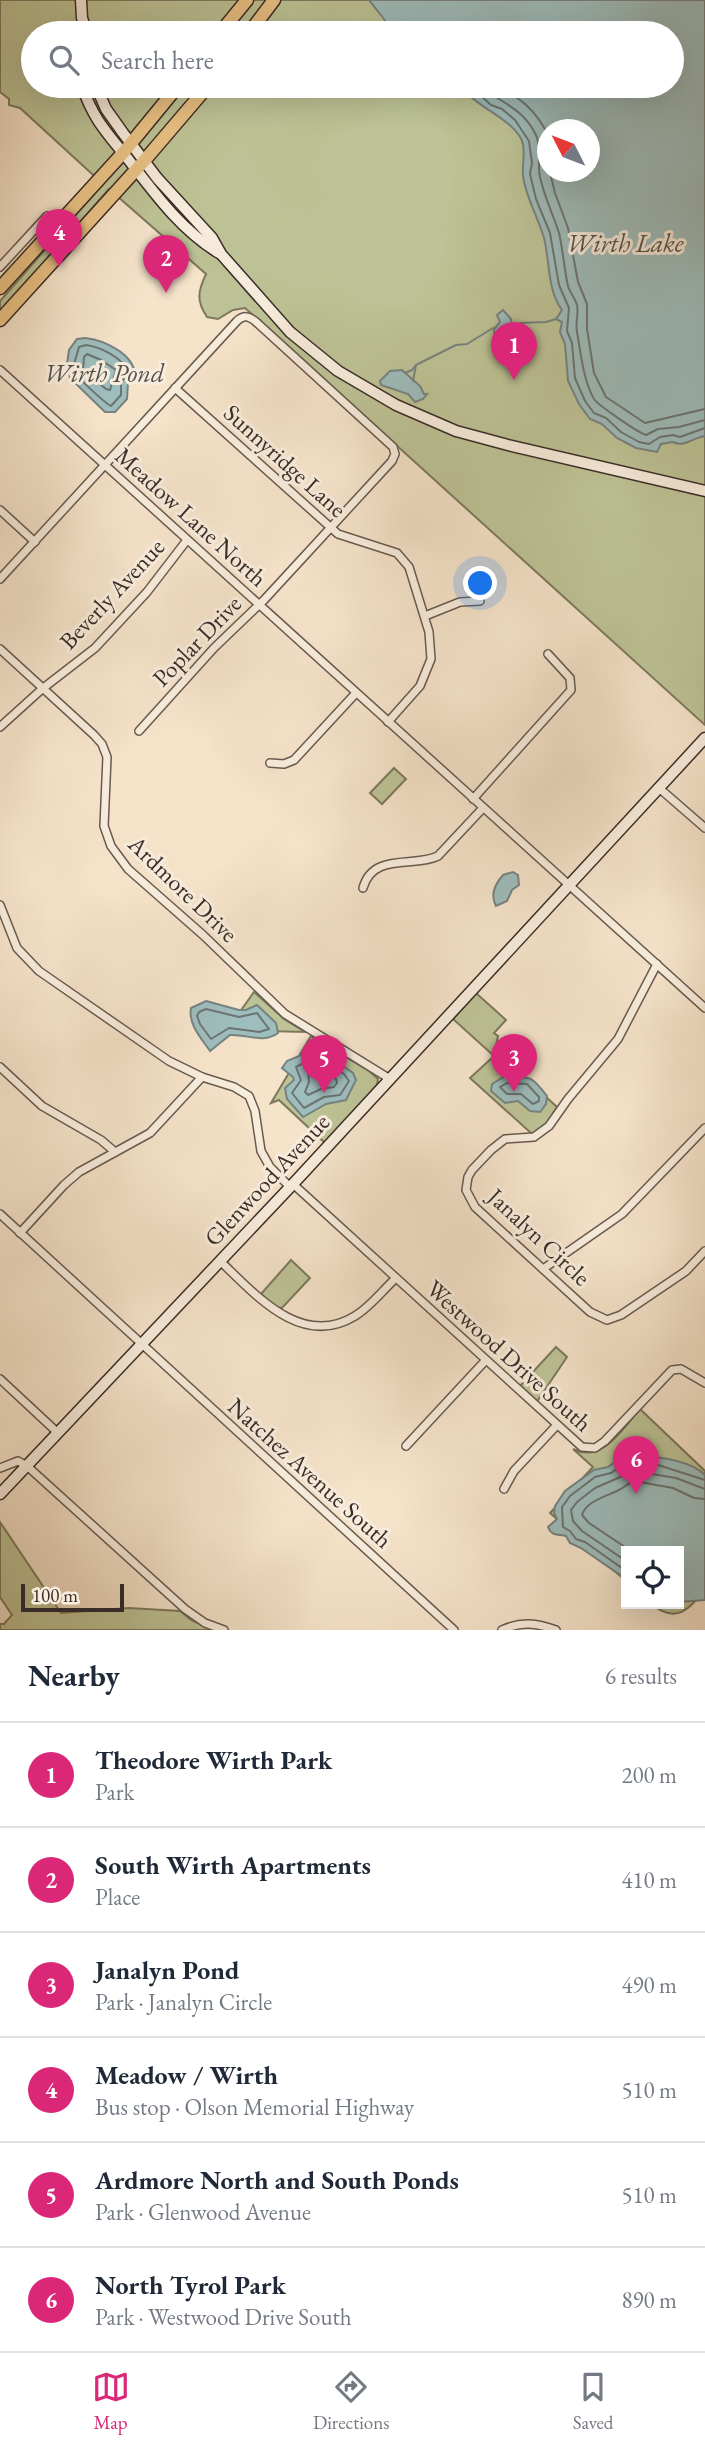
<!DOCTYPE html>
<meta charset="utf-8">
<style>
:root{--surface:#fff;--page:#f6f6f7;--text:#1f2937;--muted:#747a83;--line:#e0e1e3;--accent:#db2777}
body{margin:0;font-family:"EB Garamond",serif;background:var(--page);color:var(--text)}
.controls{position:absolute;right:21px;bottom:21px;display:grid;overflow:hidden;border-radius:0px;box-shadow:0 7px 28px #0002}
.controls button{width:63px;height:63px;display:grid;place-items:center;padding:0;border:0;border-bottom:2px solid var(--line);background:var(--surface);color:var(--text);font:35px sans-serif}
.compass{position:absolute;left:537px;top:119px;width:63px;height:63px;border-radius:50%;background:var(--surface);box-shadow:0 7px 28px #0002;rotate:312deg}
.scale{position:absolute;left:21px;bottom:18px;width:103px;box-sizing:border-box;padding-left:7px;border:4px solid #3a2c27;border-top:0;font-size:19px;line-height:24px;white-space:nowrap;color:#3a2c27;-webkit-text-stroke:5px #f8eddd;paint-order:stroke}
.you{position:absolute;left:481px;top:584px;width:24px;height:24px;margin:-18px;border:5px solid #fff;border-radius:50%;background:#1a73e8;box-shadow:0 0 0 10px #1a73e833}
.badge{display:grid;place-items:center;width:46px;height:46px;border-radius:50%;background:var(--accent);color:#fff;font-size:23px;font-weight:700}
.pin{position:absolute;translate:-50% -58px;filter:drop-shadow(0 2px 4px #0008)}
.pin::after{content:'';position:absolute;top:37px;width:24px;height:21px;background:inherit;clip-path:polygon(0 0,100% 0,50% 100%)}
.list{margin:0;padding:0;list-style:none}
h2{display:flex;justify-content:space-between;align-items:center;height:91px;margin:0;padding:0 28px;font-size:30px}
h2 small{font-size:23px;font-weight:400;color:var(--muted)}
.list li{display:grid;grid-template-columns:46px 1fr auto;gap:21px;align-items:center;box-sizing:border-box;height:105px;padding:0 28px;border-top:2px solid var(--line)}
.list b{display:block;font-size:26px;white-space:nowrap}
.list p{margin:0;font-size:23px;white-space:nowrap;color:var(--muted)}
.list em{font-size:23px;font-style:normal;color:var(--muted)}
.icon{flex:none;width:38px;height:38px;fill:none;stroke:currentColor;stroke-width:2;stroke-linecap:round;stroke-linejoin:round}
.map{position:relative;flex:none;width:705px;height:1630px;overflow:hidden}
.search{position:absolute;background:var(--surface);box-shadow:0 7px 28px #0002;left:21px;right:21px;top:21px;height:77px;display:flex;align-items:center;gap:18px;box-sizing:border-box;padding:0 24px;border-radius:38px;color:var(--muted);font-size:26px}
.sheet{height:721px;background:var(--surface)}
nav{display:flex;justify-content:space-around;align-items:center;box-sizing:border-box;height:98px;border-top:2px solid var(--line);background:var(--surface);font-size:19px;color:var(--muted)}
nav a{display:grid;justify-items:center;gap:4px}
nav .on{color:var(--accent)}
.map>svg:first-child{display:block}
.green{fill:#bdc396;stroke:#7c785e;stroke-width:2;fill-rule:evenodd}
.water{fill:#9ebdbd;stroke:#768381;stroke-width:2;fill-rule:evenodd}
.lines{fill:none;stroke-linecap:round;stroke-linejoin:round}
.shore{stroke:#6c7472;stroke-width:2}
.stream{stroke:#768381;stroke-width:2}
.street-casing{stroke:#695a50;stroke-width:10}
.secondary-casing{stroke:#3a2c27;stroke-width:13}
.primary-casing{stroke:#3a2c27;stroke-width:15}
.street{stroke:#f8eddd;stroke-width:7}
.secondary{stroke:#f8eddd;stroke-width:10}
.primary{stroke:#eac285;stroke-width:12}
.labels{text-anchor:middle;stroke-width:6;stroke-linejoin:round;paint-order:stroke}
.street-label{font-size:24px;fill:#3a2c27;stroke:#f8eddd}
.water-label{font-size:26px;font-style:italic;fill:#53504c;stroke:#f8eddd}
</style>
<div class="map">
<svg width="705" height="1630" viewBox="0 0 705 1630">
<rect width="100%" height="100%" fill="#f5e3ca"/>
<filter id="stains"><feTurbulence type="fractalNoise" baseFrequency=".00286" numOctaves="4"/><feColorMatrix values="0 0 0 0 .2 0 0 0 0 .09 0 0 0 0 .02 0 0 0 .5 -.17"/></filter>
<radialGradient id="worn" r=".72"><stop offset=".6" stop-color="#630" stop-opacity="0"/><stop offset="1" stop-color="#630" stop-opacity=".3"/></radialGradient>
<g class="green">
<path d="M0,0H705V725L245,308L233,310L218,319L207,317C196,301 198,291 206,274L109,189L0,313V301L103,184L20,108L9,105V99L0,92ZM33,33H672V86H33ZM548,130H590V172H548Z"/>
<polygon points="394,768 406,779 382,804 370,793"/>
<polygon points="254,992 284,1019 305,1032 227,1030"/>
<polygon points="476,993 506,1020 494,1033 498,1036 494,1056 521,1074 557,1107 547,1123 533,1133 531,1133 470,1078 494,1056 453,1019"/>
<polygon points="311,1036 369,1071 378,1079 377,1085 325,1143 279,1100 271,1103"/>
<polygon points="291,1260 310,1278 282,1308 275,1307 261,1294"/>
<polygon points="556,1347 567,1357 536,1403 519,1387"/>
<path d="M640,1409L705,1471V1591C687,1610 676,1624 651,1604H679V1551H626V1581L550,1513L593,1467L573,1449C602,1464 623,1428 640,1409Z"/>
<polygon points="0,1522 61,1613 129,1608 180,1611 191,1620 213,1630 0,1630 0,1624 4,1624 12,1615 0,1597"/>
</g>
<g class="water">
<path d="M369,0H705V436C694,437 684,448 673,442L661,444L657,452L636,448L617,438L602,424L590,419L579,404L568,381L565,344L560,332L562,322L556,319L562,310C547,290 550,261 544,238C538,217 526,198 523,176C522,166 525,155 523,144C518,122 480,109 465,91H455L444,86H672V33H392L384,19ZM548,130H590V172H548Z"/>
<polygon points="503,310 511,319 512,327 514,327 511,335 516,340 516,346 501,339 495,339 494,329 500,322 497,315"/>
<path d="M85,338C103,340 133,353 135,374L128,383L127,399L115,412H105L70,378L67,364L69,350L77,339Z"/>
<polygon points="402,370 420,386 424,394 427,394 423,399 415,402 408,394 381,385 380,381 390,371"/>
<path d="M513,872L518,875L519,885L512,890L507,901L496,906C490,895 495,884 503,875Z"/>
<path d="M206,1001L239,1010H246L257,1005L276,1023L278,1033C263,1044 247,1034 230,1035L210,1051C201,1038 188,1024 191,1008Z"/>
<polygon points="318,1048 353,1073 356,1080 346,1100 326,1104 303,1117 287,1099 285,1088 294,1080 293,1077 282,1068 287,1061"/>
<path d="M505,1076C531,1078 530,1074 547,1096L546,1104L540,1112L530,1111L518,1101L505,1103L491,1091L492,1084Z"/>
<path d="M632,1455C654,1456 689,1459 705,1475V1600L679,1602V1551H626V1579L581,1548L570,1543L566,1536C559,1534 552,1537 548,1527L557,1519L554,1513L555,1506L565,1491L594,1470L608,1467L622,1457Z"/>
</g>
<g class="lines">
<g class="shore">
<polyline points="470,86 491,105 502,109 515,120 529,141 532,163 530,174 536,199 550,233 559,285 569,308 567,331 572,343 575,378 585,401 594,413 606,418 621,432 639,442 649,444 660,437 673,435 680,437 705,428"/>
<path d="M481,86C502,104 522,107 536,135C542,148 537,164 540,177C544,196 553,214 559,233C563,250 564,268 568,286C570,293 575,298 577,305C579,314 575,323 577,332C581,354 583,379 594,399C598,405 637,432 646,435L658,429L679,427L705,420"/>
<path d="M498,86C521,99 536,110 548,135"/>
<polyline points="550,172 555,193 568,228 578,282 587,304 587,329 594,373 606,397 645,423 705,409"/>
<path d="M86,345C101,347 120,357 128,370L121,384V395L111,406C106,404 80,380 75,373L74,364L79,347Z"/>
<polygon points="87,354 101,360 116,370 110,390 106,389 83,370 84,357"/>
<polygon points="206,1009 239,1017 257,1013 269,1029 259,1032 229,1028 211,1039 200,1024 197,1016 199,1012"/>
<polygon points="317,1056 344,1074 349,1081 340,1095 324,1097 304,1108 292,1093 301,1080 296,1067"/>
<polygon points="316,1065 336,1079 337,1083 334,1087 321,1089 308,1095 305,1092 309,1082 308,1070"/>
<polygon points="507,1083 527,1084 539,1097 539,1101 533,1104 521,1094 507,1094 500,1087"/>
<path d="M631,1551L589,1523L582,1515C586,1501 607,1496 619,1490C625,1487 628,1483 634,1481L673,1488L694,1498L705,1499"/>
<polyline points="626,1561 582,1531 573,1521 571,1510 577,1502 595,1488 634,1471 676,1478 705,1489"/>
<polyline points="626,1571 585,1542 576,1539 570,1531 563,1527 562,1507 570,1496 595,1477 611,1473 624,1464 633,1462 655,1464 705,1480"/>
</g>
<g class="stream">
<polyline points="520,323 546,322 556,319"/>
<polyline points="405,373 412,370 415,366"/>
<polyline points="413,381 416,365 456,345 467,344 493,328 494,329"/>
</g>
<g class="street-casing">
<g id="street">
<polyline points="0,267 47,216"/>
<polyline points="0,370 705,1008"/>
<polyline points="175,388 338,534 397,553 409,567 429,632 431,659 420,686 388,722"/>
<polyline points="0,510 35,542"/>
<path d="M0,579L237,321C244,315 248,316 255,321L393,447L395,454L392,461L264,600L214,648L139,731"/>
<polyline points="425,616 460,602 480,601"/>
<polyline points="0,649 94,735 102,744 107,757 104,826 111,846 128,869 203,935 285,1014 390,1079"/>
<polyline points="0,727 42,689 95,648 147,592 187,540"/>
<polyline points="270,763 284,764 294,760 356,693"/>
<polyline points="659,788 705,828"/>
<polyline points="473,799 571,690 570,678 548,654"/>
<path d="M363,888C373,852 414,868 438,856L483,808"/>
<polyline points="0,905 17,948 39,971 169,1061 202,1077 234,1087 249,1096 255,1111 261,1151 270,1167 290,1187"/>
<polyline points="657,964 618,1039 568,1099 549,1126 534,1137 505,1139 491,1150 472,1170 468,1177 466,1190 475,1207 590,1312 607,1320 621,1315 686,1271 705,1251"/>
<polyline points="0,1067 42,1106 101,1140 115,1152"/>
<polyline points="293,1184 582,1447 595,1448 605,1441 672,1370 681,1369 705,1383"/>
<polyline points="0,1214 454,1630"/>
<polyline points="20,1233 64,1185 79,1172 150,1133 202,1077"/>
<path d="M220,1261C255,1294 301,1349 355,1316C370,1307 382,1291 395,1279"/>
<polyline points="543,1269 622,1214 705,1128"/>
<polyline points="0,1379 58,1433"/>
<polyline points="406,1446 485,1361"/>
<polyline points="0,1468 18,1461 27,1466 185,1609 205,1623 224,1630"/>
<polyline points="504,1489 514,1471 556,1426"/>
<path d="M502,1630C521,1621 537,1623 556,1630"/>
</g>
</g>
<g class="secondary-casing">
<g id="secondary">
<polyline points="81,0 82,18 87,33"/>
<path d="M82,86C93,119 107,133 128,159C155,194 181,230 219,253"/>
<polyline points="96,86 106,109 123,133 157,178 212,238 221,254 290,332 338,371 396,405 456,431 508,445 705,491"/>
<polyline points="0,1494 293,1184 705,738"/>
</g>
</g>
<g class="primary-casing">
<g id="primary">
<polyline points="220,33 247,0"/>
<polyline points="249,33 274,0"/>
<polyline points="0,288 123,153 178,86"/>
<polyline points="0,320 144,161 208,86"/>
</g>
</g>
<use href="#street" class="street"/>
<use href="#secondary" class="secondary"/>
<use href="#primary" class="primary"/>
</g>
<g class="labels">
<g class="street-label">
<text transform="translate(285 461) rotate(42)" y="8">Sunnyridge Lane</text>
<text transform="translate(191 517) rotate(42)" y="8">Meadow Lane North</text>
<text transform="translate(112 594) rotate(-47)" y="8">Beverly Avenue</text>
<text transform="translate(197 641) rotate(-46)" y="8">Poplar Drive</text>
<text transform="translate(183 889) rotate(44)" y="8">Ardmore Drive</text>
<text transform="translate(267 1180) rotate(-47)" y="8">Glenwood Avenue</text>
<text transform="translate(539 1237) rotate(43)" y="8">Janalyn Circle</text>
<text transform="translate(509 1356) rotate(42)" y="8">Westwood Drive South</text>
<text transform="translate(310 1473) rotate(42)" y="8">Natchez Avenue South</text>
</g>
<g class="water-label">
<text x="625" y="252">Wirth Lake</text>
<text x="104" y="382">Wirth Pond</text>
</g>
</g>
<rect width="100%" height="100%" filter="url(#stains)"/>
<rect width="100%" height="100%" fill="url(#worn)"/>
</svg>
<div class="controls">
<button><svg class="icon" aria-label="locate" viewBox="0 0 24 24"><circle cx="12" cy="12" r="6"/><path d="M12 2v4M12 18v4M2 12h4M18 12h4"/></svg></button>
</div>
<svg class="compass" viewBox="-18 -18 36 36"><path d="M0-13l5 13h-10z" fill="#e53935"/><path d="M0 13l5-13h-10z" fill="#747a83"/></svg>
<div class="scale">100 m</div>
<div class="you"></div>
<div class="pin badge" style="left:514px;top:380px">1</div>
<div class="pin badge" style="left:166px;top:293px">2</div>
<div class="pin badge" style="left:514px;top:1092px">3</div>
<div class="pin badge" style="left:59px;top:267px">4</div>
<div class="pin badge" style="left:324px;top:1093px">5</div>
<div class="pin badge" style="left:636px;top:1494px">6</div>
<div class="search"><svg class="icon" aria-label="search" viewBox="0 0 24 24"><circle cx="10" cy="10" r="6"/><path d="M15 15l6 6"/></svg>Search here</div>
</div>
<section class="sheet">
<h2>Nearby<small>6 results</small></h2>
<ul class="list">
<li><span class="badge">1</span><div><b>Theodore Wirth Park</b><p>Park</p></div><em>200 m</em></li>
<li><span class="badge">2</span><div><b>South Wirth Apartments</b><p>Place</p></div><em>410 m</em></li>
<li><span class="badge">3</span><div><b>Janalyn Pond</b><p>Park · Janalyn Circle</p></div><em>490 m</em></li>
<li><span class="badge">4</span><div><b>Meadow / Wirth</b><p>Bus stop · Olson Memorial Highway</p></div><em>510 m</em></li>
<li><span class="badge">5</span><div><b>Ardmore North and South Ponds</b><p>Park · Glenwood Avenue</p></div><em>510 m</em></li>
<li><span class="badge">6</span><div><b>North Tyrol Park</b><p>Park · Westwood Drive South</p></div><em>890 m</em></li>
</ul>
</section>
<nav>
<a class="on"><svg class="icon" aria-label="map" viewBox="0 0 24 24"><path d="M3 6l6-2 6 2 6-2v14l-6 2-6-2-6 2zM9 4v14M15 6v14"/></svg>Map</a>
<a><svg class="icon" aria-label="directions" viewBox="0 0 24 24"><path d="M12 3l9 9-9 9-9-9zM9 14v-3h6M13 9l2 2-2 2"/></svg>Directions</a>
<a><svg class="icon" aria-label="saved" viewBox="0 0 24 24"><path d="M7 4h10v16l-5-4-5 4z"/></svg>Saved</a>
</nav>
